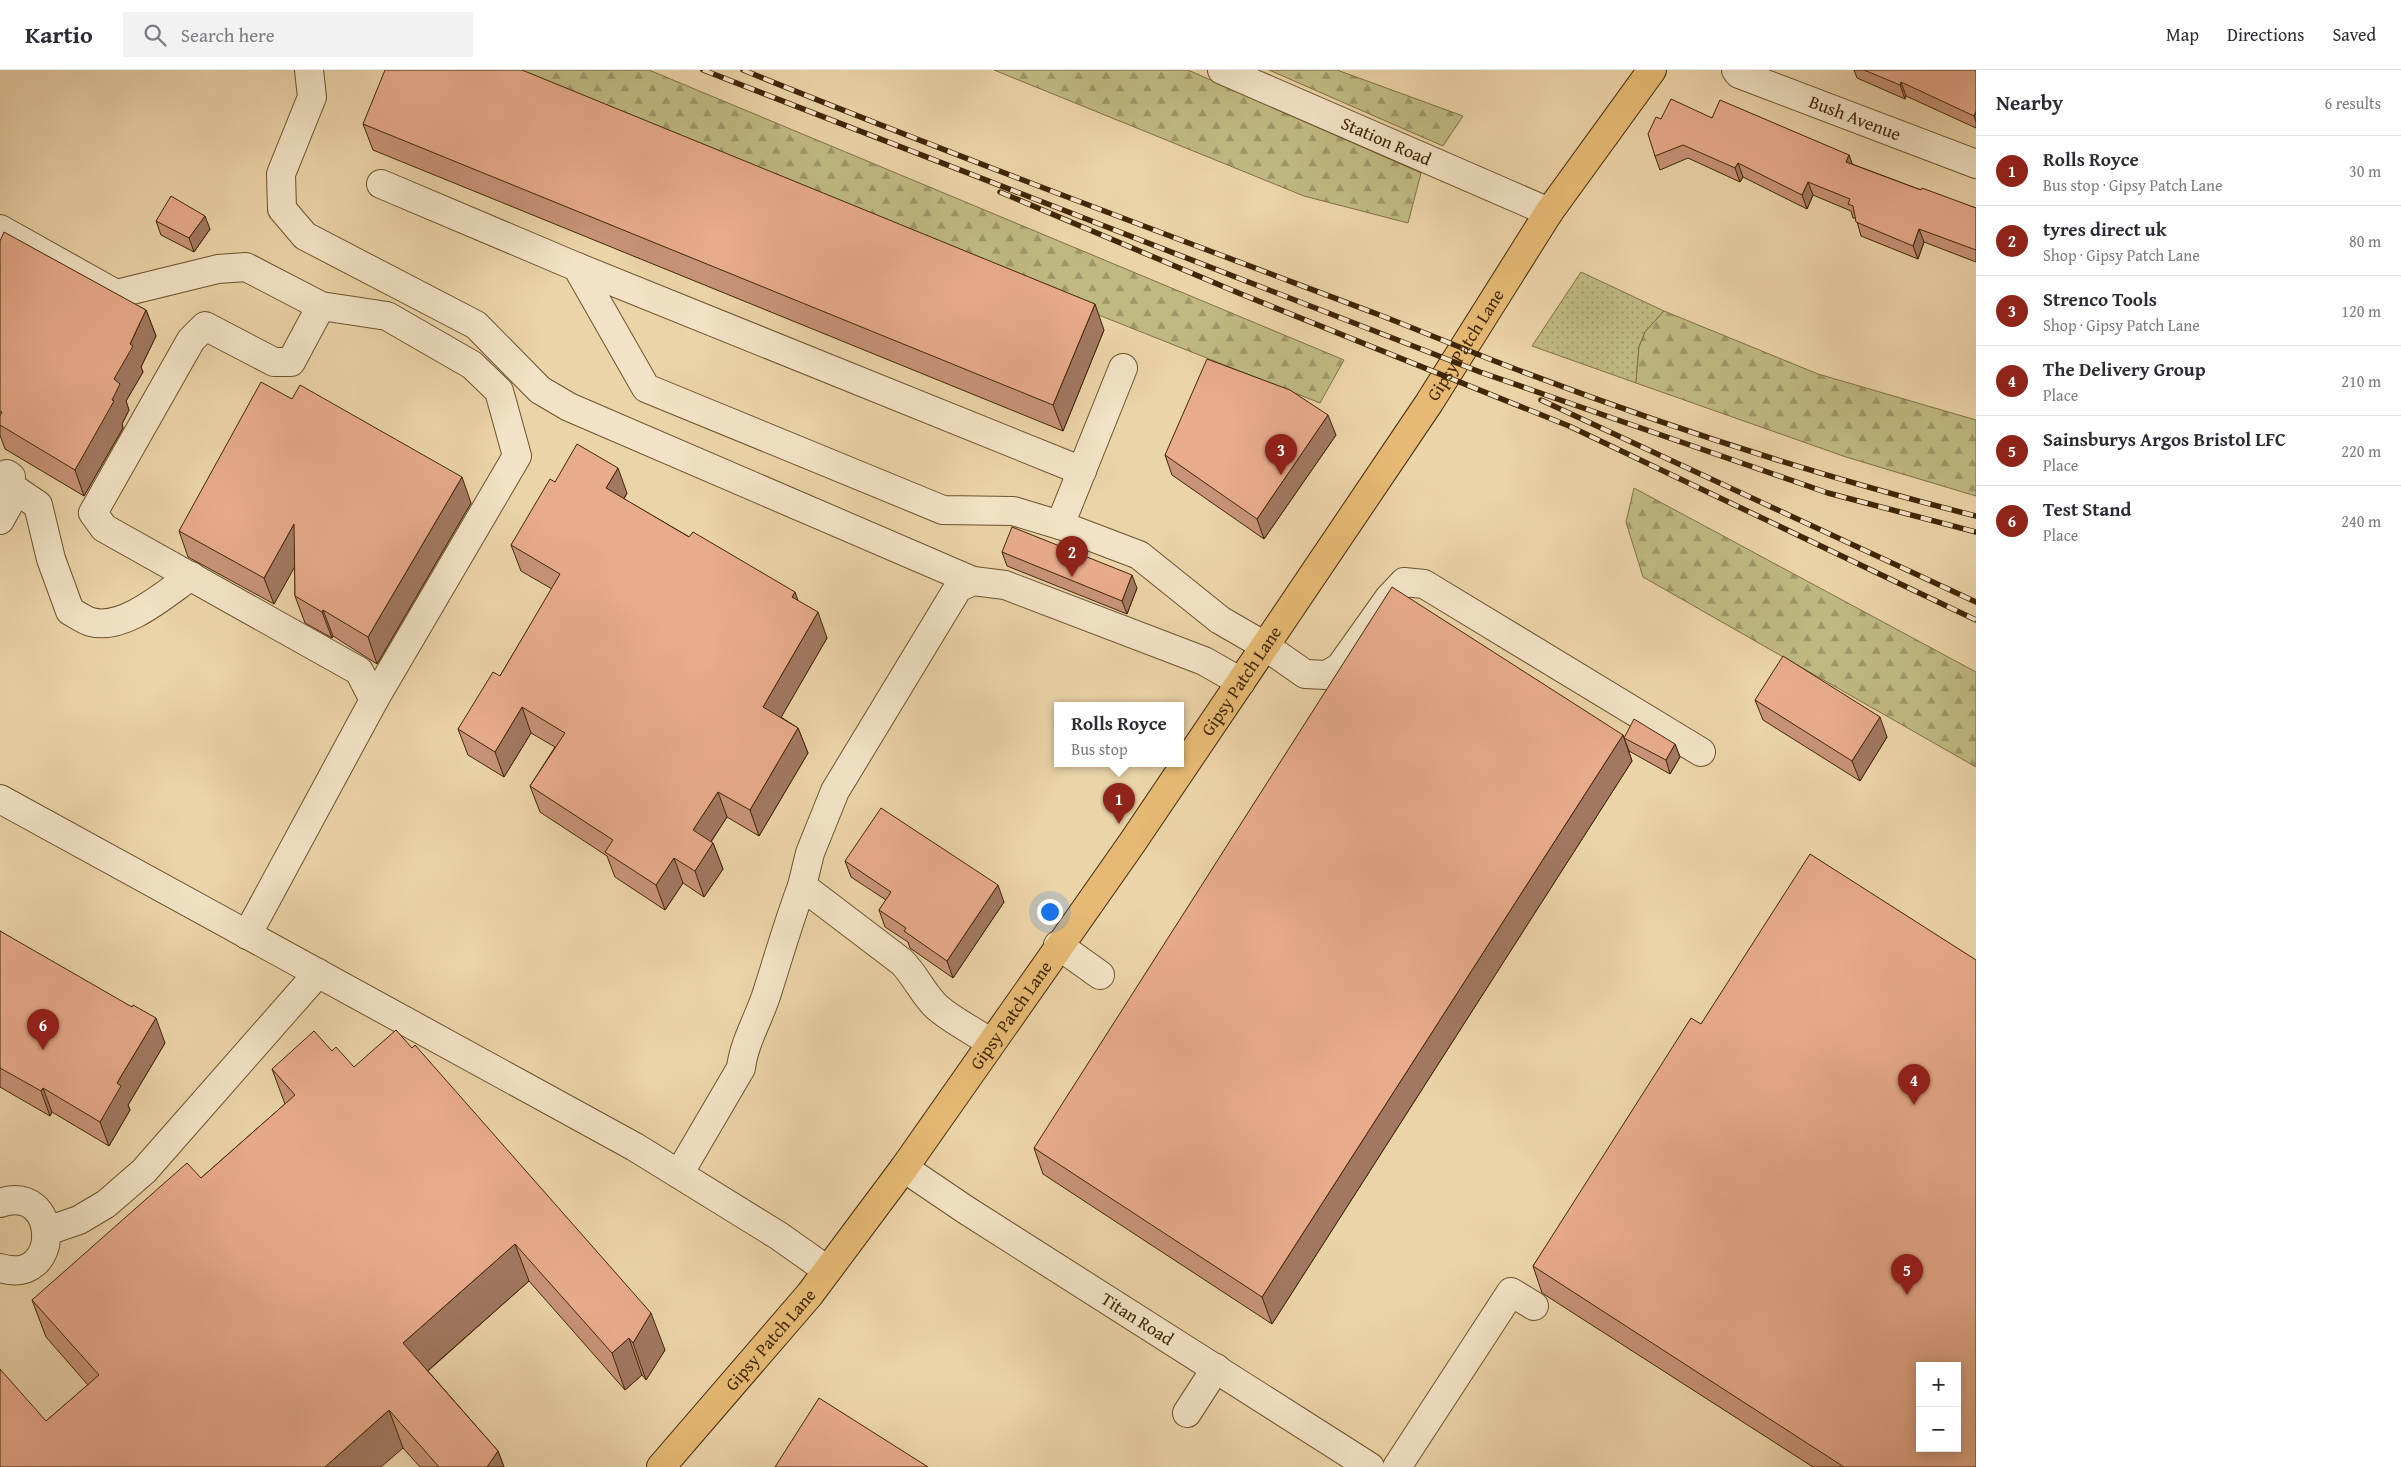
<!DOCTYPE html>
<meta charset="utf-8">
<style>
:root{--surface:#fff;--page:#f2f2f3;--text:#2b2b33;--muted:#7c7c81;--line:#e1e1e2;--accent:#8f2418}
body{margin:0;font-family:"Gentium Book Plus",serif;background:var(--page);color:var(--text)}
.controls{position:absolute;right:15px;bottom:15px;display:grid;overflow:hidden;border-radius:0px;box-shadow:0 2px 12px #0003}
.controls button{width:45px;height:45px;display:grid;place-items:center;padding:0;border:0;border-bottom:1px solid var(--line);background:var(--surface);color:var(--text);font:25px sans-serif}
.you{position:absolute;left:1049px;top:841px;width:18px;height:18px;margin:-12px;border:4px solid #fff;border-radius:50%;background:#1a73e8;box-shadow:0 0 0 8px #1a73e833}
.badge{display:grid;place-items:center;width:32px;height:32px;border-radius:50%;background:var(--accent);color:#fff;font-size:16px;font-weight:700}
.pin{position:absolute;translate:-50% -41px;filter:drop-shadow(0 1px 2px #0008)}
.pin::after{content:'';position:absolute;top:26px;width:18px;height:15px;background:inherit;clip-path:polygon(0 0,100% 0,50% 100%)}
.popup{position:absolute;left:1054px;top:632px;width:130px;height:65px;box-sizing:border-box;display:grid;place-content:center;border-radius:0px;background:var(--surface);filter:drop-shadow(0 1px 4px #0005);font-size:16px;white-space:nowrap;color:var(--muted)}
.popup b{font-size:19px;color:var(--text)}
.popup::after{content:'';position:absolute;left:50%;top:100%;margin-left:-10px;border:10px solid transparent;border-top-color:var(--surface)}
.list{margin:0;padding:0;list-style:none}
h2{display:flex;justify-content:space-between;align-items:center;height:65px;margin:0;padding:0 20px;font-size:21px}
h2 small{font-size:16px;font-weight:400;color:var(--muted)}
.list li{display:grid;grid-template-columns:32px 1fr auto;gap:15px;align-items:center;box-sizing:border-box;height:70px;padding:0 20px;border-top:1px solid var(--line)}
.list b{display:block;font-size:19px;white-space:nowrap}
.list p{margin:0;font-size:16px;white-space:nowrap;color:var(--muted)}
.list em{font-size:16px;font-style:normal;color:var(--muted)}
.icon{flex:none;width:28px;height:28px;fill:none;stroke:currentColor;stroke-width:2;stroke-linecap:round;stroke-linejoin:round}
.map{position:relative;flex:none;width:1976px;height:1397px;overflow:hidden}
header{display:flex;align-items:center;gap:30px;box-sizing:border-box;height:70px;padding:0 25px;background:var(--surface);border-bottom:1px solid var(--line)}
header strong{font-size:24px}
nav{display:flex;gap:28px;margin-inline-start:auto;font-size:18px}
.search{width:350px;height:45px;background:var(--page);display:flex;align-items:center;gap:12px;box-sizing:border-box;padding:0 18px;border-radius:0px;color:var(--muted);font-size:19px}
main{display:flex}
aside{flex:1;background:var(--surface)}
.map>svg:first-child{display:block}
.grass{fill:url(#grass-dots);stroke:#807044}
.forest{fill:url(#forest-firs);stroke:#807044}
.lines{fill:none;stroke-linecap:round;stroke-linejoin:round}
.minor-casing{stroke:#6c522e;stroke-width:30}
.major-casing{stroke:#412706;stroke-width:30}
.minor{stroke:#f2e3c6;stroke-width:28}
.major{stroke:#e6ba74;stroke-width:28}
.rail-casing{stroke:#412706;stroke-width:5.5}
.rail{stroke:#f2e3c6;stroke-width:4;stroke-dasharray:11;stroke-linecap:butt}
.wall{fill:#c89378;stroke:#412706}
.shaded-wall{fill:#a27862;stroke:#412706}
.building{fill:#e8ab8c;stroke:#412706;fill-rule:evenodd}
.labels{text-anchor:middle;stroke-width:4;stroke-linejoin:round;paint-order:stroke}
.street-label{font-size:18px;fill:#412706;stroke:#f2e3c6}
</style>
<header>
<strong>Kartio</strong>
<div class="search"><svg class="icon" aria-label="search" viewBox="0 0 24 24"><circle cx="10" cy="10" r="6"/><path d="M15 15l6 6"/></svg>Search here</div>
<nav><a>Map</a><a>Directions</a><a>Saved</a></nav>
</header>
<main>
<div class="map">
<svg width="1976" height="1397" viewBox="0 0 1976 1397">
<defs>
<pattern id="grass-dots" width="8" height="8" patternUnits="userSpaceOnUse" patternTransform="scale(1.25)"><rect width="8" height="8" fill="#c0ba82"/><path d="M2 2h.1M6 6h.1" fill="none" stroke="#9e9768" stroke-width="1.8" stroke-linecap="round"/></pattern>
<pattern id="forest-firs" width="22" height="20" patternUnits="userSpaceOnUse" patternTransform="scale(1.25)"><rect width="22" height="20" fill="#c0ba82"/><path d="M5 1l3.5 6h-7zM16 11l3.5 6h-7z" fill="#9e9768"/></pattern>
</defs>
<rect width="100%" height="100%" fill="#ebd4a8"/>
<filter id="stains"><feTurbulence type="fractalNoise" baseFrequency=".004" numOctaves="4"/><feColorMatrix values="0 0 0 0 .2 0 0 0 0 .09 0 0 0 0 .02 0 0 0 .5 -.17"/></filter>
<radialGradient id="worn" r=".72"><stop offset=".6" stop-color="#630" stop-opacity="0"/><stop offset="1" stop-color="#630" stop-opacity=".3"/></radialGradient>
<polygon class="grass" points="1581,202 1664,241 1645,262 1639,277 1636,313 1532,276"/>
<g class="forest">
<polygon points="482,0 649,0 1344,290 1320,333"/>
<polygon points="994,0 1188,0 1421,103 1408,153 1304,126"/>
<polygon points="1269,0 1337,0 1463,46 1443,76"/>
<polygon points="1664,241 1818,304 1976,350 1976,426 1846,387 1636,313 1639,277 1645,262"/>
<polygon points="1634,418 1976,602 1976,697 1643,507 1626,452"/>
</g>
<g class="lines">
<g class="minor-casing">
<g id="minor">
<polyline points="309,0 312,27 281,104 282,139 305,166 476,255 540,320 569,337 973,511"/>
<path id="s1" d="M1222,0L1549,142"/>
<path id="s2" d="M1736,0L1739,4L1976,94"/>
<polyline points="381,114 577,197 646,318 943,440 1013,441 1060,455"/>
<polyline points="0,159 116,224 218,199 246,197 321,236 387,246 472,295 499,321 517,386 374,630"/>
<polyline points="577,197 1082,401"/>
<polyline points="1123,298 1060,455 1139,485 1220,550 1265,576 1305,604 1327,605 1340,597 1389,528 1404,512 1424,514 1701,682"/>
<path d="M10,416L38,435L51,489L70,541C76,544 84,550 91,552C124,561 165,524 191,506"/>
<polyline points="0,450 10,432 11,407 7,404"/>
<polyline points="0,729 635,1077 779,1166 827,1200"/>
<polyline points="802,816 810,783 835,721 958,518 973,511 1005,515 1204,591 1241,612"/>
<polyline points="247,865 374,630 359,601 104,458 93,443 191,270 205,256 274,292 291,292 321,236"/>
<polyline points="1058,875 1100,905"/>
<path id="s3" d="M904,1098L966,1140L1370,1397"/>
<path d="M679,1104L741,998C744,973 758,950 766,926C778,889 788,853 802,816L902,892C916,906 923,925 938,938C953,951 974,961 991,973"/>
<path d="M0,1133C60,1112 63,1217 0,1198"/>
<polyline points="47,1161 79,1150 106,1134 144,1101 318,903"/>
<polyline points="1187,1343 1216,1298"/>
<polyline points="1397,1397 1511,1222 1534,1236"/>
</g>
</g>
<g class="major-casing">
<g id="major">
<path id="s4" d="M661,1397L810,1224L904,1098L1132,773L1429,333L1549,142L1652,0"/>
</g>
</g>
<use href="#minor" class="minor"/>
<use href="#major" class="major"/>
<g class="rail-casing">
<g id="rail">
<polyline points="703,0 1480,302 1828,423 1976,462"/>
<path d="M743,0C953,85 1165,164 1377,244C1424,262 1470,282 1518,300C1668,357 1821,407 1976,446"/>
<polyline points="1000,122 1241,224 1569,356 1976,550"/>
<polyline points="1541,330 1976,532"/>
</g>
</g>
<use href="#rail" class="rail"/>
</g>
<g class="wall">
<polygon points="1854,0 1976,0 1976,58 1906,26 1905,29 1857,8"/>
<polygon points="1712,48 1849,85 1852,94 1921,120 1976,138 1976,192 1924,172 1918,189 1861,166 1856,148 1853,148 1851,141 1813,125 1807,139 1743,107 1740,112 1688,88 1660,100 1655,86 1661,49"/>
<polygon points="363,54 1104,260 1063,361 373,80"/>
<polygon points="156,151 210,159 194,182 161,165"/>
<polygon points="0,171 146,240 156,266 141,297 143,302 126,331 129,340 122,354 123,358 84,426 5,379 0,365"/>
<polygon points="1336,365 1264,469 1172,405 1165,385"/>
<polygon points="555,412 627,423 624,429 798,530 827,568 781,647 798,658 808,683 759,766 727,747 711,772 713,773 723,799 704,827 683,813 665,840 615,807 607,786 540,742 530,716 555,677 531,663 504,707 468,685 458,659 500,606 552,519 521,501 511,475"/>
<polygon points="471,433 377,594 333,566 332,568 305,553 295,526 295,496 274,534 188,487 179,461"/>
<polygon points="1002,482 1137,518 1127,544 1007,496"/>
<polygon points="1755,630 1887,667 1860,711 1763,650"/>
<polygon points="1623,665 1632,691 1272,1254 1043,1104 1034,1078"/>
<polygon points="1624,668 1675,674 1680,687 1670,704 1629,681"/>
<polygon points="845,791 1004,832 953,908 910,878 908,872 885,857 879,840 886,830 851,807"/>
<polygon points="0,861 165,973 128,1035 130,1040 109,1076 52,1042 50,1046 0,1017"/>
<polygon points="1701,954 1976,1397 1813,1397 1542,1223 1533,1196"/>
<polygon points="332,981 354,997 665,1280 646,1310 642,1305 625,1320 529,1211 428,1301 498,1381 504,1397 420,1397 403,1378 46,1351 88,1315 46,1267 32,1230 201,1108 285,1034 272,999"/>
</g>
<g class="shaded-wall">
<polygon points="1901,12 1906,26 1905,29 1900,15"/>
<polygon points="1976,41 1976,52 1974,46"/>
<polygon points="1849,85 1854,99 1846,92"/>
<polygon points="1738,93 1743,107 1740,112 1735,98"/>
<polygon points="1808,112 1813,125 1807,139 1802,125"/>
<polygon points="205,146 210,159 194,182 189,168"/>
<polygon points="1919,159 1924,172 1918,189 1913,176"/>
<polygon points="1095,234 1104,260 1063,361 1053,335"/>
<polygon points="146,240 156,266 141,297 143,302 126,331 129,340 122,354 123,358 84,426 75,400 112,330 114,309"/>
<polygon points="1328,345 1336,365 1264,469 1257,449"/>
<polygon points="618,398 627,423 615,444 606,418"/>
<polygon points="462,407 471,433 377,594 368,567"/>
<polygon points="294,454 304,480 274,534 264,508"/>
<polygon points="1132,505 1137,518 1127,544 1122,531"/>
<polygon points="795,522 804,547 792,527"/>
<polygon points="323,540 333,566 332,568 322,542"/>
<polygon points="818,542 827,568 772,663 763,637"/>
<polygon points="522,637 531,663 504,707 495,682"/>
<polygon points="1880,647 1887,667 1860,711 1852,691"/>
<polygon points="798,658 808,683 759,766 750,740"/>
<polygon points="1623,665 1632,691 1272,1254 1262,1227"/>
<polygon points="1675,674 1680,687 1670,704 1666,690"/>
<polygon points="718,722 727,747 702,785 693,760"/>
<polygon points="713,773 723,799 704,827 695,801"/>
<polygon points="674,788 683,813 665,840 656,815"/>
<polygon points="998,815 1004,832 953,908 947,891"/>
<polygon points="156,948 165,973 128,1035 130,1040 109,1076 100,1052 117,1013"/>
<polygon points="43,1018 52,1042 50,1046 41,1021"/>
<polygon points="515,1174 529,1211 417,1310 403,1273"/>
<polygon points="651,1243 665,1280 646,1310 633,1273"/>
<polygon points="629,1268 642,1305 625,1320 612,1283"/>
<polygon points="389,1340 403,1378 381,1397 325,1397"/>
<polygon points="498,1381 504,1397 487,1397"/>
</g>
<g class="building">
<polygon points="385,0 522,0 1095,234 1053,335 363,54"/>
<polygon points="1864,0 1976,0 1976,41 1974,46 1901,12 1900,15"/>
<polygon points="1671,29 1712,48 1720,30 1849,85 1846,92 1921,120 1922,118 1976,138 1976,180 1919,159 1913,176 1856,152 1853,136 1848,134 1850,129 1808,112 1802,125 1738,93 1735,98 1683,75 1655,86 1648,64 1656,47 1661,49"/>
<polygon points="171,126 205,146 189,168 156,151"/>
<polygon points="4,162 146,240 130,274 133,276 114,309 120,314 112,330 114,331 75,400 0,355 0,346 2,342 0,341 0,171"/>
<polygon points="1207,289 1290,320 1328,345 1257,449 1165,385"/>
<polygon points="261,312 292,329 300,315 462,407 368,567 323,540 322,542 295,526 294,454 264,508 179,461"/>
<polygon points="577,374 618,398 606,418 689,467 693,462 795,522 792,527 818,542 763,637 798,658 750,740 718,722 693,760 713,773 695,801 674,788 656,815 605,782 613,770 530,716 565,663 522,637 495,682 458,659 493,602 500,606 560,504 511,475 550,409 555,412"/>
<polygon points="1012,457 1132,505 1122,531 1002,482"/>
<polygon points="1392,517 1623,665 1262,1227 1034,1078"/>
<polygon points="1783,586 1880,647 1852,691 1755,630"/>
<polygon points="1634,649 1675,674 1666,690 1624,668"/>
<polygon points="881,738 998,815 947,891 904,861 906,858 879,840 891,822 845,791"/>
<path d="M1810,784L1976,890V1397H1844L1533,1196L1691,948L1701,954ZM1920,1296H1957V1378H1920Z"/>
<polygon points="0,861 132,937 133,935 156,948 117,1013 121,1016 100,1052 43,1018 41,1021 0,998"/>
<polygon points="396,960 412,978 415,975 651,1243 633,1273 629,1268 612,1283 515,1174 403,1273 498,1381 487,1397 439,1397 389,1340 325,1397 0,1397 0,1299 46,1351 99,1305 32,1230 187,1093 201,1108 295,1025 272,999 314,961 332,981 336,977 354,997"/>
<polygon points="819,1328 928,1397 775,1397"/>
</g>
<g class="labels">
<g class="street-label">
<text dy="6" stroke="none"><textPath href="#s2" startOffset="129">Bush Avenue</textPath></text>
<text dy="6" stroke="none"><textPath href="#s1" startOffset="179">Station Road</textPath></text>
<text dy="6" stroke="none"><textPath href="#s4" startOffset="1382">Gipsy Patch Lane</textPath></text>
<text dy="6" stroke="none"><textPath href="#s4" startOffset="978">Gipsy Patch Lane</textPath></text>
<text dy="6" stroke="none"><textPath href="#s4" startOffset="572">Gipsy Patch Lane</textPath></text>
<text dy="6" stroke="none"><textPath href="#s3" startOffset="278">Titan Road</textPath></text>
<text dy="6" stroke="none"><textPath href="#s4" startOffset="168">Gipsy Patch Lane</textPath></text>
</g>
</g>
<rect width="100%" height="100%" filter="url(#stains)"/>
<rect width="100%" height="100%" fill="url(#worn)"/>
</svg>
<div class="controls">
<button>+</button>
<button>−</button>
</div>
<div class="you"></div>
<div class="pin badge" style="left:1119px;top:754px">1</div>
<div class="popup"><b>Rolls Royce</b>Bus stop</div>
<div class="pin badge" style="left:1072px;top:507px">2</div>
<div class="pin badge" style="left:1281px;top:405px">3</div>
<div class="pin badge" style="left:1914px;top:1035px">4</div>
<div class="pin badge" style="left:1907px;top:1225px">5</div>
<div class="pin badge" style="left:43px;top:980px">6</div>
</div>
<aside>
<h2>Nearby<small>6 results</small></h2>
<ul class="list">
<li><span class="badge">1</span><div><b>Rolls Royce</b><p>Bus stop · Gipsy Patch Lane</p></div><em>30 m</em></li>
<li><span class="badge">2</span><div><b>tyres direct uk</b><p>Shop · Gipsy Patch Lane</p></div><em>80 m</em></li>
<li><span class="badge">3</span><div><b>Strenco Tools</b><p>Shop · Gipsy Patch Lane</p></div><em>120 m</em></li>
<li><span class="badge">4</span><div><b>The Delivery Group</b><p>Place</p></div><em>210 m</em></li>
<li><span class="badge">5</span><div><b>Sainsburys Argos Bristol LFC</b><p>Place</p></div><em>220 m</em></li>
<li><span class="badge">6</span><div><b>Test Stand</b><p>Place</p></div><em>240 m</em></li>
</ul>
</aside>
</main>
